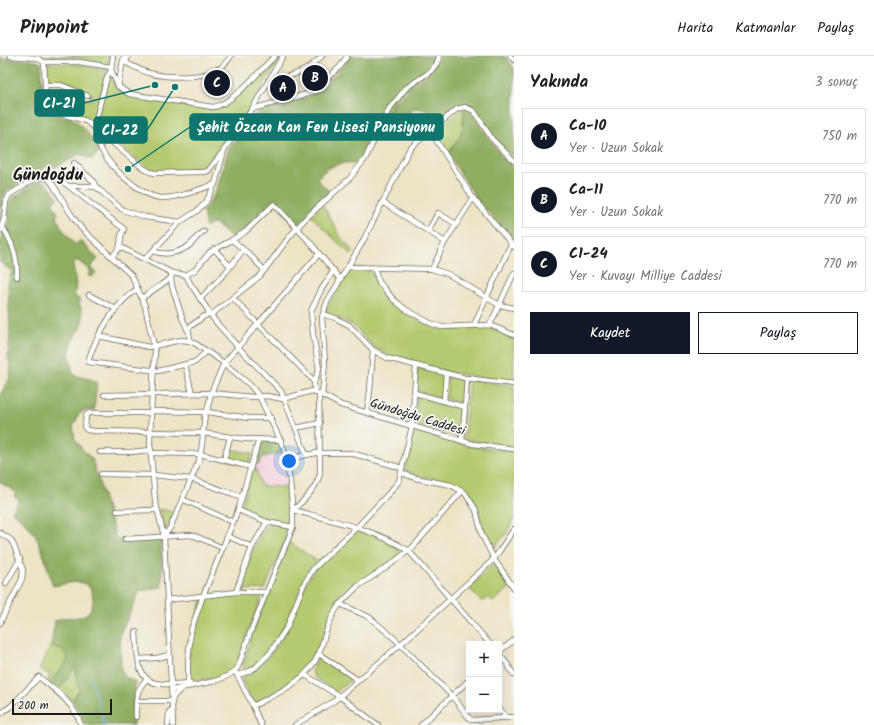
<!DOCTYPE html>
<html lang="tr">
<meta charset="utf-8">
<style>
:root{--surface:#fff;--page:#f2f2f2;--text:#222;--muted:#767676;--line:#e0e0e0;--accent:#111827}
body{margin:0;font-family:Kalam,sans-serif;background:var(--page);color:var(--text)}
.controls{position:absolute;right:12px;bottom:12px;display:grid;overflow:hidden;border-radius:0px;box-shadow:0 4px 16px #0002}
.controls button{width:36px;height:36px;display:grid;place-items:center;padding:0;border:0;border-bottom:1px solid var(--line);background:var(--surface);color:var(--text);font:20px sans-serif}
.scale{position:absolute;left:12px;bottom:10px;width:100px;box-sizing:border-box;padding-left:4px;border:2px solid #1c1c1c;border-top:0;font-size:11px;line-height:14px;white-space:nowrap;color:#1c1c1c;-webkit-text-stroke:3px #f6f6f2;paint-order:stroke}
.you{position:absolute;left:289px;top:405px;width:14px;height:14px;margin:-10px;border:3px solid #fff;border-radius:50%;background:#1a73e8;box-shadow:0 0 0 6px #1a73e833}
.badge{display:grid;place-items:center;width:26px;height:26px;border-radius:50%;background:var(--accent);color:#fff;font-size:13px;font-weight:700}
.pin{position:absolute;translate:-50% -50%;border:2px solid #fff;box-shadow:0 1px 4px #0006}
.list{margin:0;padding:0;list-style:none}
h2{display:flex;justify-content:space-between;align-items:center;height:52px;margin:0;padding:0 16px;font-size:17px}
h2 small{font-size:13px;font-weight:400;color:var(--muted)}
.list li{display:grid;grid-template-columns:26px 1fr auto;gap:12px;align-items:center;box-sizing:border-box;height:56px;margin:0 8px 8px;padding:0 8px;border:1px solid var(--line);border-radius:0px}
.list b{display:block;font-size:15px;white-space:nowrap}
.list p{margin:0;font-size:13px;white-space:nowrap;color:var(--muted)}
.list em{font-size:13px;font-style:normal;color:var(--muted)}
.actions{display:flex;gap:8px;padding:12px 16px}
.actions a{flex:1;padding:9px 0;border:1px solid var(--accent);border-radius:0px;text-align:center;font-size:14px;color:var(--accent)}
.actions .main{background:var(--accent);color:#fff}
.map{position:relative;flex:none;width:514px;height:669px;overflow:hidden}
header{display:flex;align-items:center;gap:24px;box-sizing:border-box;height:56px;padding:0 20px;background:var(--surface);border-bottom:1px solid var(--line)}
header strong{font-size:19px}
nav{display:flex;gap:22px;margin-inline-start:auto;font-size:14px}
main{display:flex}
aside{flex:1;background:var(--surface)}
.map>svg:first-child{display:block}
.built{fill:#f4cfdc}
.green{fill:#b4ca6f;stroke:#687346}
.forest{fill:#8fae62;stroke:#56653f}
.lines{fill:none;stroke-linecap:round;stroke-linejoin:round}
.stream{stroke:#82bbf3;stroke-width:1}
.minor-casing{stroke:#656257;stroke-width:6}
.minor{stroke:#fff;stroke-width:4.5}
.labels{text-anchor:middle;stroke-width:3.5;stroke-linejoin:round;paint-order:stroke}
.street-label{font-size:13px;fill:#1c1c1c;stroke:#f6f6f2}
.district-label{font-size:17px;font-weight:bold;fill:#1c1c1c;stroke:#f6f6f2}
.leader{fill:none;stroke:#0f766e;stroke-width:1.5}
.callout-dot{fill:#0f766e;stroke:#f6f6f2;stroke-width:1.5}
.callout{fill:#0f766e;stroke:#0f766e;stroke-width:1.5}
.callout-label{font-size:14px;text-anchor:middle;font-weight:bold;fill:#fff}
</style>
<header>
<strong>Pinpoint</strong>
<nav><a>Harita</a><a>Katmanlar</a><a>Paylaş</a></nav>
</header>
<main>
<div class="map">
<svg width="514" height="669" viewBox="0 0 514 669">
<rect width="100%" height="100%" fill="#f6f6f2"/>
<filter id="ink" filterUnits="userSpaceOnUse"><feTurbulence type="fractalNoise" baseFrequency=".025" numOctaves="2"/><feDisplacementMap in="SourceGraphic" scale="8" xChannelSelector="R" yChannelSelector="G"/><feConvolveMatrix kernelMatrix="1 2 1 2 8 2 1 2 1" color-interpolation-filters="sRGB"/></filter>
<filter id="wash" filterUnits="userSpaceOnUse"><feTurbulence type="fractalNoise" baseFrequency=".012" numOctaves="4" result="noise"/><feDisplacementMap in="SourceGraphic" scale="16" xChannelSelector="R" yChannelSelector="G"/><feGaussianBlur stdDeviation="0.9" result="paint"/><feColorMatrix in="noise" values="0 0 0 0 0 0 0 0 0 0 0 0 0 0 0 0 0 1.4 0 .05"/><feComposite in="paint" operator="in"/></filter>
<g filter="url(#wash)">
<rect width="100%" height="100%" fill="#ede3c5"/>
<polygon class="built" points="259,388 283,397 286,415 288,445 288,464 286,466 241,452"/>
<g class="green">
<path d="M40,0H109L107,10C91,3 72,0 54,1C46,2 48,6 40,0Z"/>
<polygon points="278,0 281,0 242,65 204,114 157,115 150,114 95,69 107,26 110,20 116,32 122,37 209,53 221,53 233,46"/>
<polygon points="47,7 84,9 101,15 103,12 97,10 107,12 93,67 87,62 54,54 49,52 47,32 59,31 91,45 93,39 67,26 55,24 54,26 47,27"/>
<path d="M464,53C463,77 462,79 448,98L434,76L461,54Z"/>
<polygon points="323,149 341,182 354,196 351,199 311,160"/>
<path d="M350,213C356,213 363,212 368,214C375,218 376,227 380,232C391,246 423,270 441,273L488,270L514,280V327L453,317L391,301L375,292L353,269L325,256L327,251Z"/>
<polygon points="419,312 444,319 442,343 416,335 417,315"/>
<polygon points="449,320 465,325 464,345 462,348 446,343 448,321"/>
<polygon points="469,324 514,330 514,390 483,387 464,383"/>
<polygon points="417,339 463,352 461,382 414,368"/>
<path d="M415,374L469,390L491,393L514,395V463L505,479L494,492L491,491C488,485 484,478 482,472C480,466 481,459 478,453C463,417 434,428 405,415L412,378Z"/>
<polygon points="228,393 252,397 250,406 247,409 226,404"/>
<path d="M253,411L256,412L261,430L287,431L288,464L286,466C275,469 251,459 241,452Z"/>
<polygon points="159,453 175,456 167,472 164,472"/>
<polygon points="268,467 290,472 265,533 242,534 240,530 254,491"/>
<path d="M356,475C370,475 392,486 404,494L403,497C382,513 357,525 340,545C327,560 325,580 317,598C305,622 277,634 255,648L253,647L242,624L243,620L258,612L271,598L286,576L305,529L314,514Z"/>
<path d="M289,486L317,505C301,521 297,545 287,565C281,579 272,593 261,603C256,609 250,613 243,615V609L253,576Z"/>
<polygon points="494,507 497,510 510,531 493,546 488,541 482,546 469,532"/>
<polygon points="240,538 263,538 249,572 238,607 234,613 229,617 217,622 190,625 189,610 192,575 203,541"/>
<path d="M51,589C59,593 67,594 68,604L50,627L48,624L50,619L40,613V612Z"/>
<polygon points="319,601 349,621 351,624 336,636 314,621 312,614"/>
<polygon points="75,611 79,634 72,644 58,634"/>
</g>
<g class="forest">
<path d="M349,0H437L432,12L401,36L359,108C343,104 326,110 317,123L331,137L296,171L274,145L250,168L233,183L215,167L206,171L203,155L213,141L218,129L229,92L253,61L266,52L306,41L314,38L322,32L343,10Z"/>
<path d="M440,0H504L514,12V102C506,94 497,87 491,77C485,69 481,56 473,51C469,49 464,48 460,49C453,51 447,60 440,64L423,53L414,52L392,82L382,75L390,55L408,32L425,21Z"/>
<path d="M0,2L36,5L41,7L43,49L45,54C53,60 65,59 75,64C81,67 96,88 100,95L92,103L79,98L66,106L53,112L48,110L42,113L40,116L6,135C0,144 3,158 0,168Z"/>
<path d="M464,53H467L472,56L504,104L514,113V186L477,143L448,98C462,79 463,77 464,53Z"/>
<path d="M40,124L48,129L58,142L52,146L58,158L56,159L61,171L75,189L80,184L98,203L91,211L96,216L93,220L90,221L88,219L91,215L78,205H75L73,208L76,229L74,240L78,242L80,246L79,248C83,255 84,267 80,274H77L76,277L69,296L73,319L97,325L94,355L84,354L78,360L73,371L75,383L82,393L92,403L116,482L119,484L124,485L161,482L162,531L139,535L127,564L120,577L121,613L125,621L135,626L133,669H85L79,655L72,644L79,634L75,611L58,634L50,627L68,604C67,594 58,593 51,589L55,565C58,564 61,563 64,562C72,561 79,563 86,558C90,556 94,547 93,542C91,519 70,527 53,530C43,499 41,475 12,456L20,443L14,441L16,436L0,426V339L10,322L11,311L8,301L10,277L8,227L12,215L0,206V187L7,169L10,147L13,142Z"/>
<polygon points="262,385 279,385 283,397 263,401 258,409 255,405 259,388"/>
</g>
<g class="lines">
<g class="stream">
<polyline points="90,618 100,654 106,669"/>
<polyline points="101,656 103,669"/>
</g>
</g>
</g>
<g filter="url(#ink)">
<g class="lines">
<g class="minor-casing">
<g id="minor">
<polyline points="10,0 37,2 44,6 79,6 111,11"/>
<path d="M128,0L126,7C134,10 141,15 149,17C167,22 204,23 220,12C225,9 228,4 231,0"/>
<polyline points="510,0 514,4"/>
<polyline points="44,6 46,47 48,54 86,65 143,112 150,116 155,117 204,116 208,115 224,94 252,53 283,0"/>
<path d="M111,14L118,30L129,38L213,51C232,49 260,14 275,0"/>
<path d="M268,25C293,19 303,19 322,0"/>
<polyline points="45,29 61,29 88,40"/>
<polyline points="118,30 124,0"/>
<polyline points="252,53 304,39 313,35 340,11 347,0"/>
<polyline points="94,71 107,21 111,14 113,0"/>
<polyline points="431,76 473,142 514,191"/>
<path d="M99,89C108,108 121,120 138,132C145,137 152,141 161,142C179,142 198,134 215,128"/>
<polyline points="74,107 93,125 96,131 123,154 145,161 180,166"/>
<polyline points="47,122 53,120 58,122 124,173 121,180 120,191 112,201"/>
<polyline points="69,130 85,130 96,131"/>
<polyline points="382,146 445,186"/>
<path d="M2,170C12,185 18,203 17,221"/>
<polyline points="0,175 4,163 6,146 9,139 36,122 42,121 47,122 52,127 71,158 81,172 132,220 145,250 155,295 151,355 150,387 155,444 164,480 173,669"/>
<polyline points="428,175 438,157 456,168"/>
<polyline points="232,184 245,176 274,148 308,184 340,223"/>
<polyline points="120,191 172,217 186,219 195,214 210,196 232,184 250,199 264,214"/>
<polyline points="214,193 230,210"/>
<path d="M153,195C165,200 179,197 190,189C195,184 198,179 204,175"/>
<polyline points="145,203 180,166 197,155 206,146 215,128 224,95"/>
<polyline points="348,211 432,213 448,218 499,249 514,252"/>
<polyline points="374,212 379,226 393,243 405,253 432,268 442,271 490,269 514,279"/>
<polyline points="432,213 445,186 473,142"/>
<polyline points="172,217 171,222 172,230 183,264 189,276 190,285"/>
<polyline points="186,219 190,227 215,265 238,291 281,335 306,398"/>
<path d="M138,233C117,244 94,283 88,306L158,315L195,306L207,295"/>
<polyline points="89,239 116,253"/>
<polyline points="142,242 171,222"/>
<polyline points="233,242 258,268 311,322 314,326 315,336"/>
<polyline points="200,243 226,216 243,194"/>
<polyline points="323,258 335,262 349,269 373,294 387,302 465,322 514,328"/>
<polyline points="211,259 260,220 290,180 305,163 350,122 365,103 389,53 406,32 431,15 437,7 439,0"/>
<polyline points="474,269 511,188"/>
<polyline points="490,269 514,217"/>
<polyline points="187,273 203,261 209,258"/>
<path d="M99,280L149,291L181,284L190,285L196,288L224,307L250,329L259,340L278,379L284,393L290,425L293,460V471L252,572L238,611C228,627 190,629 172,634"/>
<polyline points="185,309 192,337"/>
<polyline points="314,326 319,313 313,278 311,255 321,234 334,214"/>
<polyline points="415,337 465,351 462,385"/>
<polyline points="104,339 211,337 253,341 267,340 283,343 312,335 322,339 341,349 473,388 514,393"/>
<polyline points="322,339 325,307 322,261 327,246 362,187 410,92 457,53 465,51 474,55 492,83 514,105"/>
<polyline points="444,345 446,318"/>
<polyline points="465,351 467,322"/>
<polyline points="151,355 207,356 249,362 271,362"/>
<polyline points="207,356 211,337 224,307 319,198"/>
<polyline points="367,356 370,335 373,294"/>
<polyline points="150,357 89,357 86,359 85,372 87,374 94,375 203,377 245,383 281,384"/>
<polyline points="296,372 320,367"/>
<polyline points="100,396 130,396 151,394"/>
<polyline points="151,397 200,398 251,411"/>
<polyline points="287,403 316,397 351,397 402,412"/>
<polyline points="224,404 230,381"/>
<polyline points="402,417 415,422 451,429 465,437 476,454 482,479 494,503 514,532"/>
<polyline points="101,418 153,419 191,423 242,441"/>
<polyline points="462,435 413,491 390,509 358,530 340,548 369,561 394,582 452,640 470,663 473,664 514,661"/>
<polyline points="182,443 233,466"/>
<polyline points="238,454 267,466 293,471"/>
<path d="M293,454C333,465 374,473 409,495L490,588"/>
<path d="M293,454C304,445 316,432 320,418L319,337"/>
<polyline points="117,455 157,454"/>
<polyline points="0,477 11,484 14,490 23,514 22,523 0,567"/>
<polyline points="164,480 170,472 199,405 202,389 205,356"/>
<polyline points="227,480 252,491"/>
<polyline points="125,483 190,479 195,480 223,492"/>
<polyline points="6,527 20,503"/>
<polyline points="236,536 252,491 267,466"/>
<polyline points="167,544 236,536 267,536"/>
<path d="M136,576C138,597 134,627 162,628C171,629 181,627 190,627"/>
<polyline points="499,596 514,584"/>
<polyline points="319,598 358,624"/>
<polyline points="499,598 508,609 514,619"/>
<polyline points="139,603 157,602 169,599"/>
<polyline points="236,617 253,650"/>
<polyline points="238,619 250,615 256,611 270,597 287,571 304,528 313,513 357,471 390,436 399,425 412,370 416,310"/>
<polyline points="305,619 339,640 378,669"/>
<polyline points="188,627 188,605 191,574 203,540 238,454 259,383"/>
<polyline points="136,645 172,645"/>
<polyline points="172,645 174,640 182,632"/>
<polyline points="499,652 507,662"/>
<path d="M0,658L11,650L39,621C56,635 74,647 81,669"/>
<path d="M136,661C136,647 135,634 146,624"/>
<polyline points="168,669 169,656"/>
<path d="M261,669L253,650C278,637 308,625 319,597C325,580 329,562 340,548"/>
<polyline points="295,669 334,645 401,588 494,503 514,473"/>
<polyline points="421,669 469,624"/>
</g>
</g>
<use href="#minor" class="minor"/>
</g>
</g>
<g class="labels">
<g class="street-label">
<text transform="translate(418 360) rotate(17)" y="5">Gündoğdu Caddesi</text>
</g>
<g class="district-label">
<text x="48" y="124">Gündoğdu</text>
</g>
</g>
<path class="leader" d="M155 29L84 47M128 113L190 71M175 31L147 74"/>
<g class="callout-dot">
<circle cx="155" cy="29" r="4"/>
<circle cx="128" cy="113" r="4"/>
<circle cx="175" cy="31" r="4"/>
</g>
<g class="callout">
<rect x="35" y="34" width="49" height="26" rx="4"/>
<rect x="190" y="58" width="253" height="26" rx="4"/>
<rect x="94" y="61" width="53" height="26" rx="4"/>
</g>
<g class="callout-label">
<text x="59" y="52">C1-21</text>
<text x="316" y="76">Şehit Özcan Kan Fen Lisesi Pansiyonu</text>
<text x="120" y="79">C1-22</text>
</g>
</svg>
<div class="controls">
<button>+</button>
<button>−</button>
</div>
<div class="scale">200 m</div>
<div class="you"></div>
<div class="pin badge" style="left:283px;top:32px">A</div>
<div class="pin badge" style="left:315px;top:22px">B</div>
<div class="pin badge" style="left:217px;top:27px">C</div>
</div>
<aside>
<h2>Yakında<small>3 sonuç</small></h2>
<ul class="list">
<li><span class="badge">A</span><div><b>Ca-10</b><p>Yer · Uzun Sokak</p></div><em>750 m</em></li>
<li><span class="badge">B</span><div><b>Ca-11</b><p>Yer · Uzun Sokak</p></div><em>770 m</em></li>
<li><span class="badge">C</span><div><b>C1-24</b><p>Yer · Kuvayı Milliye Caddesi</p></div><em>770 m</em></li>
</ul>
<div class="actions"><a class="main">Kaydet</a><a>Paylaş</a></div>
</aside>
</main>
